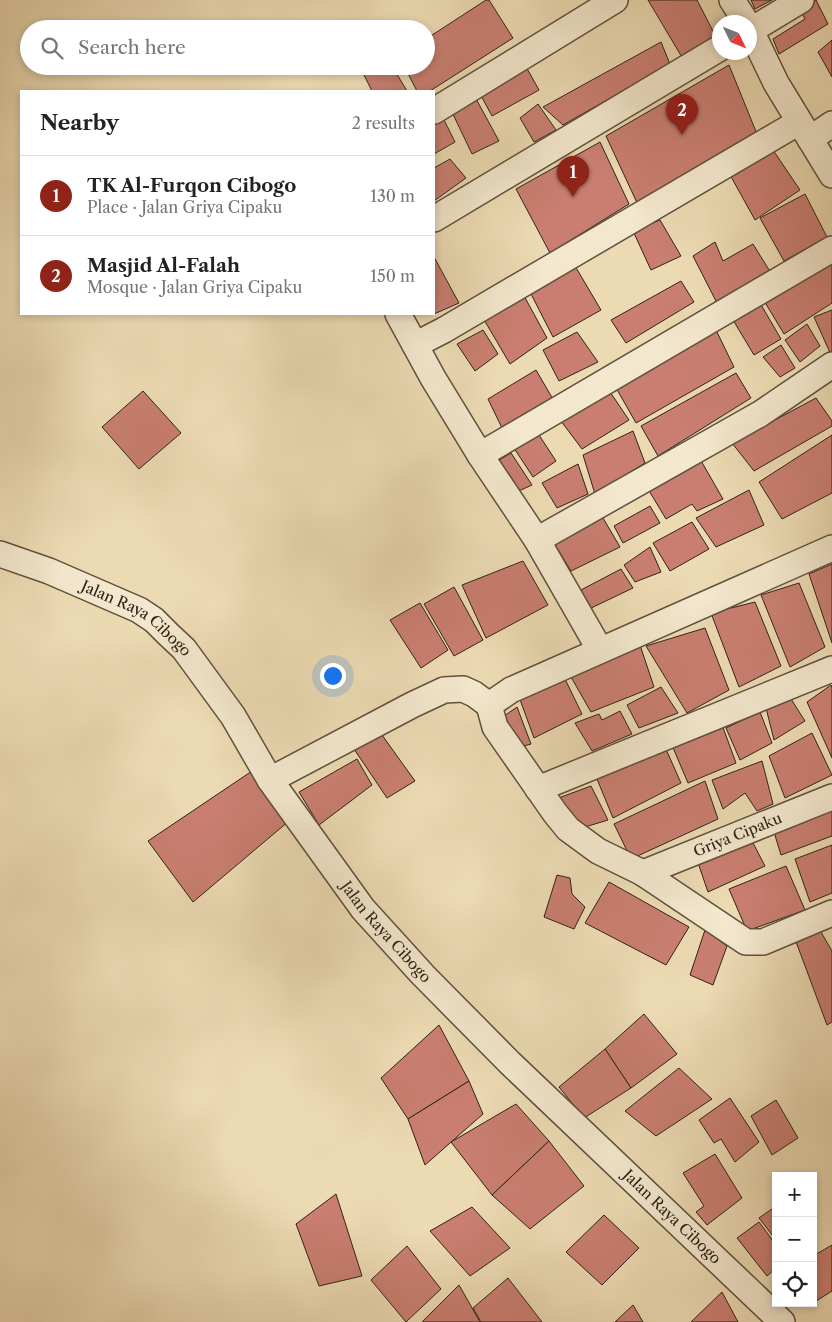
<!DOCTYPE html>
<meta charset="utf-8">
<style>
:root{--surface:#fff;--page:#f6f6f6;--text:#222;--muted:#767676;--line:#e0e0e0;--accent:#8f2418}
body{margin:0;font-family:"Libre Caslon Text",serif;background:var(--page);color:var(--text)}
.controls{position:absolute;right:15px;bottom:15px;display:grid;overflow:hidden;border-radius:0px;box-shadow:0 2px 8px #0003}
.controls button{width:45px;height:45px;display:grid;place-items:center;padding:0;border:0;border-bottom:1px solid var(--line);background:var(--surface);color:var(--text);font:25px sans-serif}
.compass{position:absolute;left:712px;top:15px;width:45px;height:45px;border-radius:50%;background:var(--surface);box-shadow:0 2px 8px #0003;rotate:133deg}
.you{position:absolute;left:332px;top:675px;width:18px;height:18px;margin:-12px;border:4px solid #fff;border-radius:50%;background:#1a73e8;box-shadow:0 0 0 8px #1a73e833}
.badge{display:grid;place-items:center;width:32px;height:32px;border-radius:50%;background:var(--accent);color:#fff;font-size:16px;font-weight:700}
.pin{position:absolute;translate:-50% -41px;filter:drop-shadow(0 1px 2px #0008)}
.pin::after{content:'';position:absolute;top:26px;width:18px;height:15px;background:inherit;clip-path:polygon(0 0,100% 0,50% 100%)}
.list{margin:0;padding:0;list-style:none}
h2{display:flex;justify-content:space-between;align-items:center;height:65px;margin:0;padding:0 20px;font-size:21px}
h2 small{font-size:16px;font-weight:400;color:var(--muted)}
.list li{display:grid;grid-template-columns:32px 1fr auto;gap:15px;align-items:center;box-sizing:border-box;height:80px;padding:0 20px;border-top:1px solid var(--line)}
.list b{display:block;font-size:19px;white-space:nowrap}
.list p{margin:0;font-size:16px;white-space:nowrap;color:var(--muted)}
.list em{font-size:16px;font-style:normal;color:var(--muted)}
.icon{flex:none;width:28px;height:28px;fill:none;stroke:currentColor;stroke-width:2;stroke-linecap:round;stroke-linejoin:round}
.map{position:relative;flex:none;width:832px;height:1322px;overflow:hidden}
.search{position:absolute;background:var(--surface);box-shadow:0 2px 8px #0003;left:20px;top:20px;width:415px;height:55px;display:flex;align-items:center;gap:12px;box-sizing:border-box;padding:0 18px;border-radius:28px;color:var(--muted);font-size:19px}
.panel{position:absolute;background:var(--surface);box-shadow:0 2px 8px #0003;left:20px;top:90px;width:415px;height:225px;border-radius:0px}
.map>svg:first-child{display:block}
.building{fill:#c97e71;stroke:#2e2318}
.lines{fill:none;stroke-linecap:round;stroke-linejoin:round}
.street-casing{stroke:#5e513e;stroke-width:28}
.street{stroke:#f3e7cd;stroke-width:25}
.labels{text-anchor:middle;stroke-width:4.5;stroke-linejoin:round;paint-order:stroke}
.street-label{font-size:15px;fill:#2e2318;stroke:#f3e7cd}
</style>
<div class="map">
<svg width="832" height="1322" viewBox="0 0 832 1322">
<rect width="100%" height="100%" fill="#ecdab2"/>
<filter id="stains"><feTurbulence type="fractalNoise" baseFrequency=".004" numOctaves="4"/><feColorMatrix values="0 0 0 0 .2 0 0 0 0 .09 0 0 0 0 .02 0 0 0 .5 -.17"/></filter>
<radialGradient id="worn" r=".72"><stop offset=".6" stop-color="#630" stop-opacity="0"/><stop offset="1" stop-color="#630" stop-opacity=".3"/></radialGradient>
<g class="building">
<polygon points="486,0 489,0 513,38 430,91 417,91 404,66 426,66 426,39"/>
<polygon points="648,0 697,0 716,37 683,59"/>
<polygon points="751,0 772,0 755,9"/>
<polygon points="816,0 828,24 779,54 773,39 805,19 801,11"/>
<polygon points="832,40 832,77 818,52"/>
<polygon points="661,42 670,64 563,125 543,107"/>
<polygon points="525,65 539,90 492,116 479,92"/>
<polygon points="729,65 757,134 639,207 606,136"/>
<polygon points="377,66 392,66 407,91 372,91 363,73"/>
<polygon points="475,97 499,141 472,154 450,108"/>
<polygon points="538,104 556,130 534,142 520,118"/>
<polygon points="444,120 455,142 434,154 434,125"/>
<polygon points="600,142 629,204 550,253 516,189"/>
<polygon points="773,150 800,190 755,220 729,173"/>
<polygon points="450,159 466,178 434,201 434,168"/>
<polygon points="805,194 827,237 784,261 760,218"/>
<polygon points="660,220 681,256 651,270 633,231"/>
<polygon points="715,242 723,261 753,244 771,273 717,303 693,256"/>
<polygon points="434,257 459,303 434,314"/>
<polygon points="832,262 832,303 784,334 763,299"/>
<polygon points="575,266 601,310 553,337 530,292"/>
<polygon points="681,281 694,302 626,343 611,320"/>
<polygon points="523,294 547,338 510,364 483,318"/>
<polygon points="760,303 781,339 754,355 733,320"/>
<polygon points="832,310 832,357 814,317"/>
<polygon points="807,324 820,346 800,362 785,340"/>
<polygon points="715,328 734,367 636,423 615,386"/>
<polygon points="483,330 498,354 475,371 457,344"/>
<polygon points="577,332 598,362 559,381 543,350"/>
<polygon points="781,345 795,368 780,377 763,357"/>
<polygon points="536,370 554,401 502,428 488,399"/>
<polygon points="736,373 751,398 658,456 641,426"/>
<polygon points="608,389 629,420 582,449 558,417"/>
<polygon points="143,391 181,433 139,469 102,427"/>
<polygon points="816,398 832,421 832,426 754,471 732,443"/>
<polygon points="633,431 645,463 595,494 583,455"/>
<polygon points="537,432 556,461 533,477 512,445"/>
<polygon points="832,435 832,493 782,519 759,482"/>
<polygon points="511,453 532,485 512,494 496,462"/>
<polygon points="700,459 723,499 697,511 692,504 666,519 648,489"/>
<polygon points="578,464 588,494 557,508 542,483"/>
<polygon points="749,490 764,525 716,547 696,518"/>
<polygon points="650,506 660,523 623,543 614,526"/>
<polygon points="603,518 620,547 571,571 554,543"/>
<polygon points="692,522 709,549 670,571 653,543"/>
<polygon points="650,547 661,572 635,582 624,565"/>
<polygon points="523,561 548,605 486,638 462,585"/>
<polygon points="832,564 832,643 809,574"/>
<polygon points="621,569 633,588 589,609 579,591"/>
<polygon points="799,583 825,647 790,667 761,595"/>
<polygon points="454,587 483,640 454,656 424,604"/>
<polygon points="755,602 781,666 739,687 711,613"/>
<polygon points="420,603 448,650 421,668 390,620"/>
<polygon points="705,628 729,690 687,713 646,646"/>
<polygon points="640,645 654,687 591,712 567,670"/>
<polygon points="564,677 582,714 534,738 518,694"/>
<polygon points="831,685 832,688 832,758 807,702"/>
<polygon points="661,687 678,713 639,728 627,705"/>
<polygon points="791,699 805,721 774,740 766,708"/>
<polygon points="517,707 531,744 513,749 497,721"/>
<polygon points="620,711 632,734 592,751 575,723 599,714 602,720"/>
<polygon points="760,712 772,743 740,760 726,728"/>
<polygon points="721,722 736,763 688,783 671,743"/>
<polygon points="812,733 832,775 785,798 769,756"/>
<polygon points="382,735 415,781 387,798 354,749"/>
<polygon points="665,747 681,783 613,818 597,779"/>
<polygon points="357,759 372,785 319,825 299,792"/>
<polygon points="762,761 773,804 757,811 745,793 723,809 712,780"/>
<polygon points="255,769 289,821 193,902 148,841"/>
<polygon points="705,781 718,819 631,859 614,824"/>
<polygon points="591,786 608,820 575,830 553,800"/>
<polygon points="832,808 832,836 781,855 774,832"/>
<polygon points="752,841 765,866 708,892 697,860"/>
<polygon points="832,845 832,893 810,902 795,859"/>
<polygon points="786,866 805,910 747,931 729,889"/>
<polygon points="557,875 570,878 572,894 585,907 574,929 544,917"/>
<polygon points="609,882 689,927 666,965 585,923"/>
<polygon points="705,930 727,946 713,985 690,975"/>
<polygon points="821,932 832,951 832,1022 827,1025 795,939"/>
<polygon points="644,1014 677,1054 631,1088 605,1049"/>
<polygon points="439,1025 469,1081 408,1119 381,1078"/>
<polygon points="605,1049 631,1088 584,1118 559,1087"/>
<polygon points="679,1068 712,1099 656,1136 625,1111"/>
<polygon points="469,1081 483,1114 425,1165 408,1119"/>
<polygon points="730,1098 759,1142 735,1162 721,1139 714,1143 699,1120"/>
<polygon points="776,1100 798,1138 772,1155 751,1116"/>
<polygon points="516,1104 549,1141 492,1195 451,1142"/>
<polygon points="549,1141 584,1186 530,1229 492,1195"/>
<polygon points="715,1154 742,1198 707,1225 696,1212 704,1206 683,1173"/>
<polygon points="336,1194 362,1276 319,1286 296,1224"/>
<polygon points="776,1206 776,1240 759,1218"/>
<polygon points="472,1207 510,1248 470,1276 430,1231"/>
<polygon points="604,1215 639,1248 602,1285 566,1252"/>
<polygon points="759,1222 776,1245 776,1268 767,1276 737,1238"/>
<polygon points="832,1245 832,1291 813,1303 813,1256"/>
<polygon points="407,1246 441,1289 406,1322 371,1280"/>
<polygon points="508,1278 542,1322 481,1322 473,1308"/>
<polygon points="459,1285 480,1322 422,1322"/>
<polygon points="722,1292 738,1322 691,1322"/>
<polygon points="633,1305 643,1322 615,1322"/>
</g>
<g class="lines">
<g class="street-casing">
<g id="street">
<polyline points="732,0 746,22"/>
<polyline points="750,29 776,83 832,175"/>
<polyline points="750,31 801,0"/>
<polyline points="434,111 615,0"/>
<polyline points="810,139 832,124"/>
<polyline points="434,219 720,48"/>
<polyline points="398,314 415,345"/>
<polyline points="480,455 832,249"/>
<polyline points="537,540 760,414 832,365"/>
<polyline points="832,548 511,690 489,705 495,727 555,813 568,829 598,851 643,873 746,942 763,942 832,913"/>
<path id="s1" d="M0,554L49,571L139,610L154,620L168,634L184,649L233,716L270,780L363,909L423,975L510,1063L782,1322"/>
<polyline points="600,650 537,540 480,455 433,378 415,345 444,330 799,122"/>
<polyline points="270,780 412,705 444,690 463,689 474,694 489,705"/>
<polyline points="538,789 832,669"/>
<path id="s2" d="M643,873L832,797"/>
</g>
</g>
<use href="#street" class="street"/>
</g>
<g class="labels">
<g class="street-label">
<text dy="5" stroke="none"><textPath href="#s1" startOffset="152">Jalan Raya Cibogo</textPath></text>
<text dy="5" stroke="none"><textPath href="#s2" startOffset="102">Griya Cipaku</textPath></text>
<text dy="5" stroke="none"><textPath href="#s1" startOffset="558">Jalan Raya Cibogo</textPath></text>
<text dy="5" stroke="none"><textPath href="#s1" startOffset="962">Jalan Raya Cibogo</textPath></text>
</g>
</g>
<rect width="100%" height="100%" filter="url(#stains)"/>
<rect width="100%" height="100%" fill="url(#worn)"/>
</svg>
<div class="controls">
<button>+</button>
<button>−</button>
<button><svg class="icon" aria-label="locate" viewBox="0 0 24 24"><circle cx="12" cy="12" r="6"/><path d="M12 2v4M12 18v4M2 12h4M18 12h4"/></svg></button>
</div>
<svg class="compass" viewBox="-18 -18 36 36"><path d="M0-13l5 13h-10z" fill="#e53935"/><path d="M0 13l5-13h-10z" fill="#767676"/></svg>
<div class="you"></div>
<div class="pin badge" style="left:573px;top:197px">1</div>
<div class="pin badge" style="left:682px;top:135px">2</div>
<div class="search"><svg class="icon" aria-label="search" viewBox="0 0 24 24"><circle cx="10" cy="10" r="6"/><path d="M15 15l6 6"/></svg>Search here</div>
<section class="panel">
<h2>Nearby<small>2 results</small></h2>
<ul class="list">
<li><span class="badge">1</span><div><b>TK Al-Furqon Cibogo</b><p>Place · Jalan Griya Cipaku</p></div><em>130 m</em></li>
<li><span class="badge">2</span><div><b>Masjid Al-Falah</b><p>Mosque · Jalan Griya Cipaku</p></div><em>150 m</em></li>
</ul>
</section>
</div>
